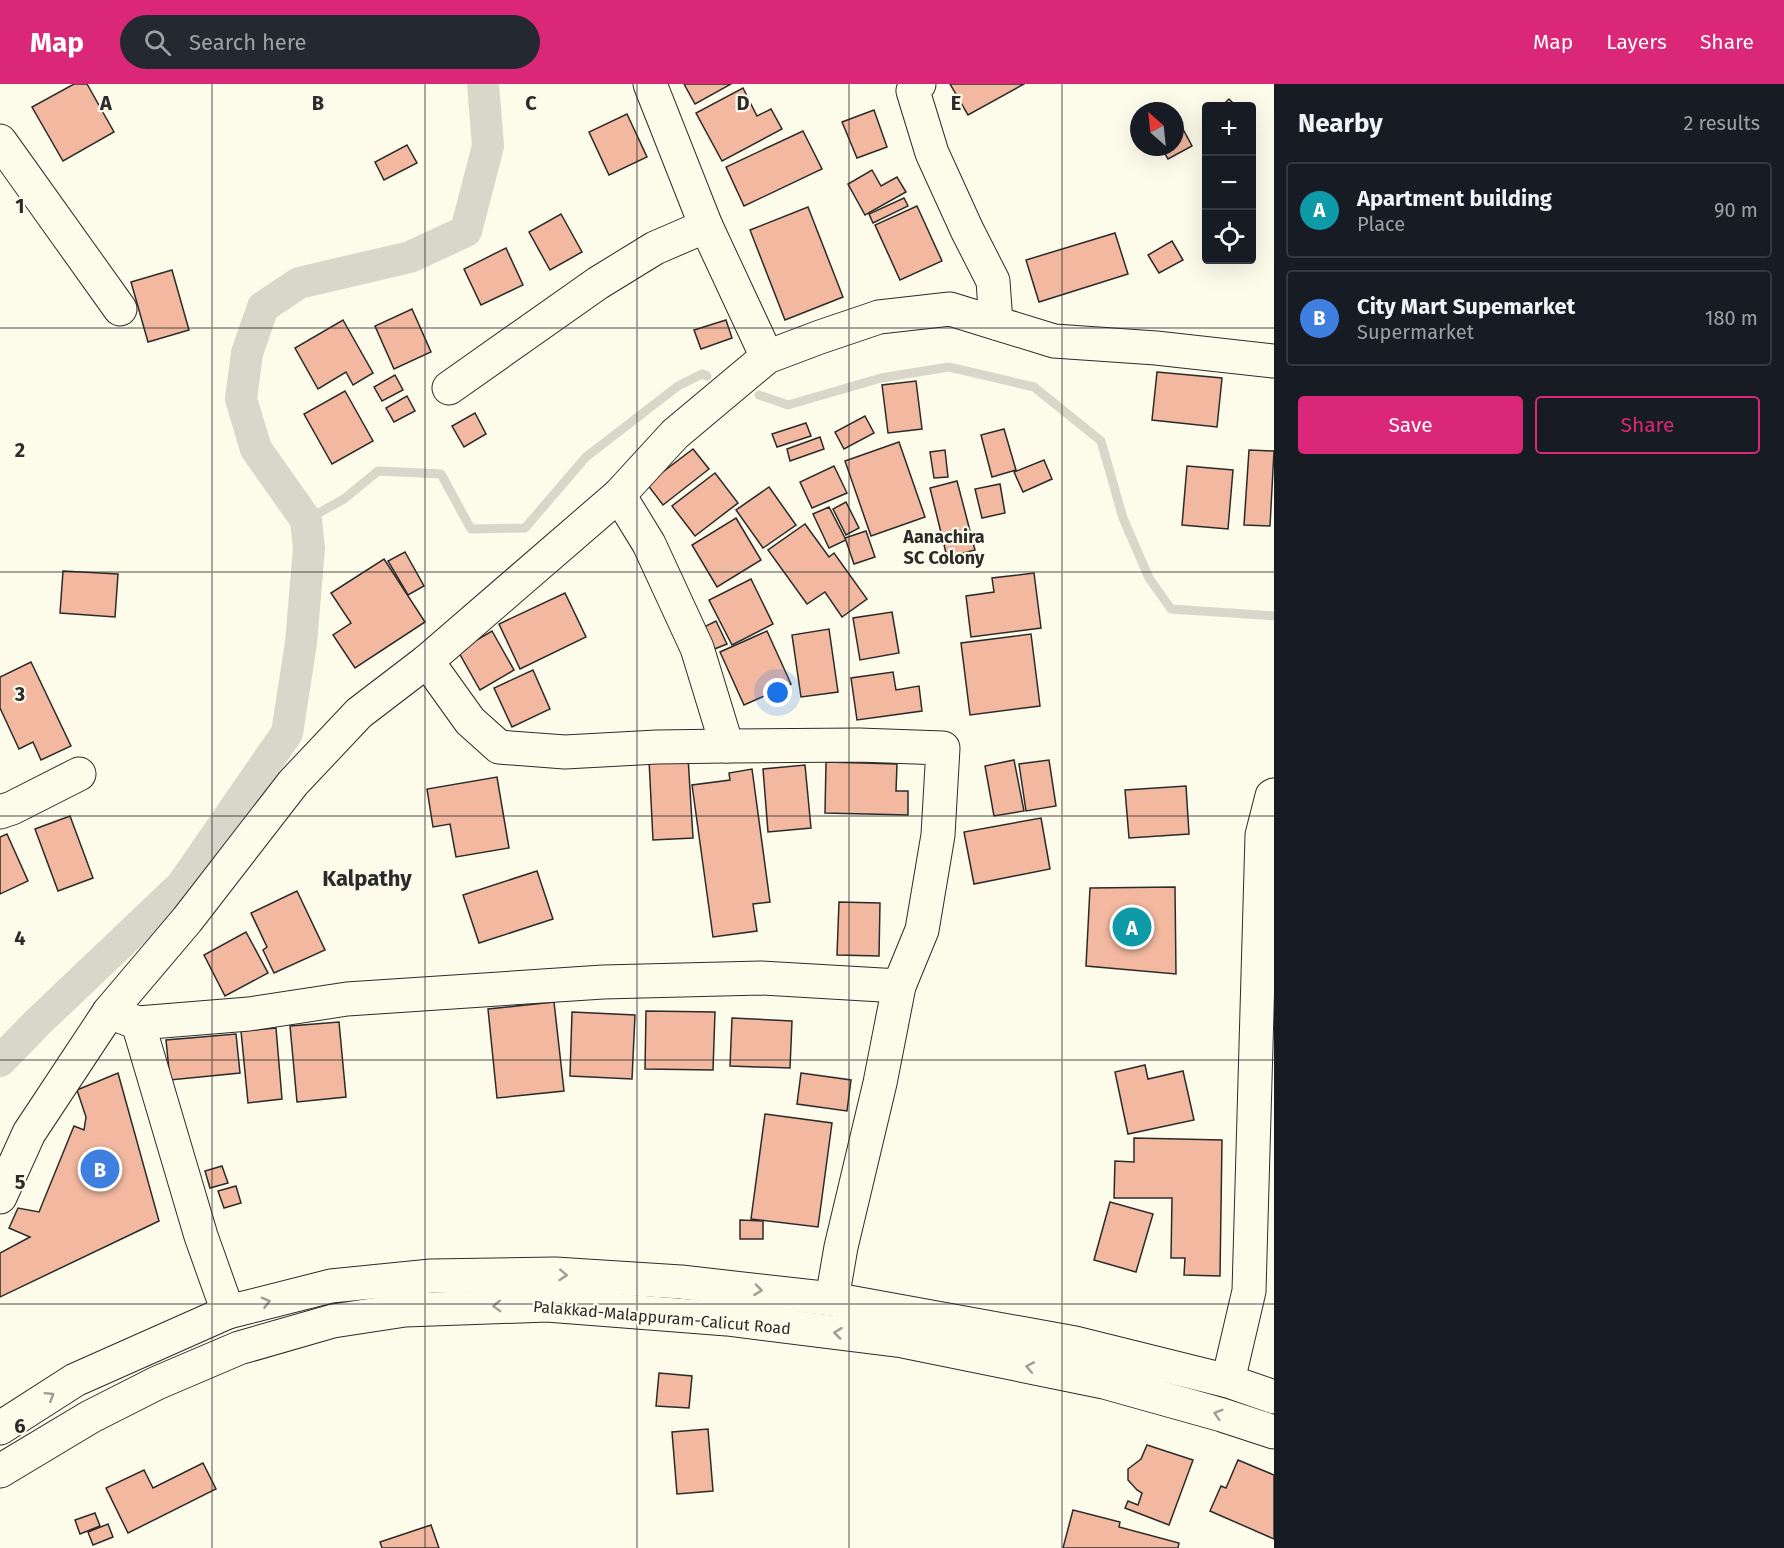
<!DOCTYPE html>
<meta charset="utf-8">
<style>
:root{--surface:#171b24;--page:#242831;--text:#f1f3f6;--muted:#9ea1a6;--line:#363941;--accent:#db2777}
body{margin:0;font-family:"Fira Sans",sans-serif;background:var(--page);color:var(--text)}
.controls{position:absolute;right:18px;top:18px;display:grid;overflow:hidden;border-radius:6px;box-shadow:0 6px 24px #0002}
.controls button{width:54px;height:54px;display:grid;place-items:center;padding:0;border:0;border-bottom:2px solid var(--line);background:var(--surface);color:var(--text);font:30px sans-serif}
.compass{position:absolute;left:1130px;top:18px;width:54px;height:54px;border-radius:50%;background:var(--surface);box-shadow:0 6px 24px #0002;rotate:333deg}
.you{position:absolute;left:778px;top:609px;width:21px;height:21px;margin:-15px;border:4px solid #fff;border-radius:50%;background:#1a73e8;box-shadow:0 0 0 9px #1a73e833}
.badge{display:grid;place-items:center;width:39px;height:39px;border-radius:50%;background:var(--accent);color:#fff;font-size:20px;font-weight:700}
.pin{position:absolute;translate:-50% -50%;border:3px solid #fff;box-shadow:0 2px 6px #0006}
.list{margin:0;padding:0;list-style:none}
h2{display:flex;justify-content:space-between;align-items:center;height:78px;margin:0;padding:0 24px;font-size:26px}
h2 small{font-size:20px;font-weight:400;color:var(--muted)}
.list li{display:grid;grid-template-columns:39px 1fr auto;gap:18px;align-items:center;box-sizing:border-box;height:96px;margin:0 12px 12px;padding:0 12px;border:2px solid var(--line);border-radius:6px}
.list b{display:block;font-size:22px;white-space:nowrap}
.list p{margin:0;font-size:20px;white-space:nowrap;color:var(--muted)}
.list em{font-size:20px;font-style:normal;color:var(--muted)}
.actions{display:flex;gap:12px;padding:18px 24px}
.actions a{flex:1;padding:14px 0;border:2px solid var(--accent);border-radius:6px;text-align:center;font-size:21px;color:var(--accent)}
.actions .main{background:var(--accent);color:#fff}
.icon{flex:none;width:33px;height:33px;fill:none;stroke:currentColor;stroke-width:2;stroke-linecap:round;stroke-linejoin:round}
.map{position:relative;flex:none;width:1274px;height:1464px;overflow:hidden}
header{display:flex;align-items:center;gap:36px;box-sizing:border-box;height:84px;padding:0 30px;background:var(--accent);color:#fff}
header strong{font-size:28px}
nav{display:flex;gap:33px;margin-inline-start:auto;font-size:21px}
.search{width:420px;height:54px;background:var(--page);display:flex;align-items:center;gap:15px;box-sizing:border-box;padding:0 21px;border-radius:33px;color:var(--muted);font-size:22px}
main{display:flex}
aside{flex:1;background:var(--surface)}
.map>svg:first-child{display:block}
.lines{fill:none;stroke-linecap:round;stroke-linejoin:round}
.stream{stroke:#d8d7c9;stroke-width:9}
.canal{stroke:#d8d7c9;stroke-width:32}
.building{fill:#f2b8a0;stroke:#2b2b2b;stroke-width:1.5}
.minor-casing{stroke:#2b2b2b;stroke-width:35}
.highway-casing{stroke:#2b2b2b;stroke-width:35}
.minor{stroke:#fdfbea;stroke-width:33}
.highway{stroke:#fdfbea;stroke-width:33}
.oneway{stroke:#9e9d94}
.grid{fill:none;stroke:#2b2b2b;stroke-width:1.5;stroke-opacity:0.55}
.labels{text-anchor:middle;stroke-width:4.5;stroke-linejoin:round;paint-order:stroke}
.street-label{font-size:16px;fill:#2b2b2b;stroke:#fdfbea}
.neighbourhood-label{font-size:18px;font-weight:bold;fill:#2b2b2b;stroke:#fdfbea}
.district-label{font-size:22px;font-weight:bold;fill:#2b2b2b;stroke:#fdfbea}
.grid-label{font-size:20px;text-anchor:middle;font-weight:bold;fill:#2b2b2b;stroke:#fdfbea;stroke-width:4.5;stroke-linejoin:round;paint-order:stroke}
</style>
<header>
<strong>Map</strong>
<div class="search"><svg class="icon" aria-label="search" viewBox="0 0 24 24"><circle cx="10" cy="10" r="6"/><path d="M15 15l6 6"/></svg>Search here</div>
<nav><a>Map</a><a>Layers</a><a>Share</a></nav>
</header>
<main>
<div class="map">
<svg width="1274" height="1464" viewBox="0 0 1274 1464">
<rect width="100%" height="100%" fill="#fdfbea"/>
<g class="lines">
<g class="stream">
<polyline points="759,311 788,321 881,294 949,283 1034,303 1101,357 1123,434 1149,494 1171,525 1274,532"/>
<polyline points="306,436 344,415 378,387 441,390 471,445 525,444 586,373 678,302 702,290 707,292"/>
</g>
<polyline class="canal" points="0,977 37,939 182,801 287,649 301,559 309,464 306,436 256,365 241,315 247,269 263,223 299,199 410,173 466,147 488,62 483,0"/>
</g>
<g class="building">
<polygon points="74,0 87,0 114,48 63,77 32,23"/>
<polygon points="684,0 731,0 695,20"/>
<polygon points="950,0 1024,0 968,31"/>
<polygon points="743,4 757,32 771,25 782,45 722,77 696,29"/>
<polygon points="1229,15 1236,22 1222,22"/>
<polygon points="874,26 887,63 857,74 842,38"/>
<polygon points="627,30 647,73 609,91 589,48"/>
<polygon points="1175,30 1192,62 1168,75 1161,63 1175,63"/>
<polygon points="803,47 822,85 744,122 726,83"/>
<polygon points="407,61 417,79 384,96 375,78"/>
<polygon points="872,86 881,102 897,93 906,108 865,131 848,100"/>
<polygon points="904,114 908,122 873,139 869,130"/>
<polygon points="917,122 942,177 900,196 875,141"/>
<polygon points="808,123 843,213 785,236 750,146"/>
<polygon points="561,130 582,168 550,186 529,148"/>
<polygon points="1115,149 1128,190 1039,218 1026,176"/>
<polygon points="1172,157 1183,176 1159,189 1148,171"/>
<polygon points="506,164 523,201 481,221 464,185"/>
<polygon points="172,186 189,246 148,258 131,198"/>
<polygon points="412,225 431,268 394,285 375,242"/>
<polygon points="343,236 373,289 353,301 346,288 318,305 295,264"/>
<polygon points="726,236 732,254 701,265 694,246"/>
<polygon points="1157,288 1222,294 1217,343 1152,336"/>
<polygon points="395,291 403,306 382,317 374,303"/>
<polygon points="916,297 922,345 888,349 882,301"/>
<polygon points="345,307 373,357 332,380 304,330"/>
<polygon points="407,312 415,327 394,338 386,324"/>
<polygon points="475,329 486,350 464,363 452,342"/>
<polygon points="865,332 874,349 844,365 835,348"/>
<polygon points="806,339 811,352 777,363 772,350"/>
<polygon points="1004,345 1016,386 992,393 981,351"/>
<polygon points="820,353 824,365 790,377 787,365"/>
<polygon points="899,358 925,433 871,452 845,377"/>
<polygon points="693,365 709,385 663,421 647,400"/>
<polygon points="945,366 948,393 934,394 930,368"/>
<polygon points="1249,366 1274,367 1270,442 1244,441"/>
<polygon points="1044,376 1052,395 1023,408 1014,388"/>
<polygon points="834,382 847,409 812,424 800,398"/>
<polygon points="1187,382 1233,386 1228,445 1182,441"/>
<polygon points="715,389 738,419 695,452 672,422"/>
<polygon points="957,397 975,466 947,473 930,404"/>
<polygon points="1000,400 1005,429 982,434 975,405"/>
<polygon points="769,403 796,441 763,464 736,426"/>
<polygon points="846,418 859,444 846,451 833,425"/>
<polygon points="829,423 846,456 829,464 813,430"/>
<polygon points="736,434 761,476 717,503 692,461"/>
<polygon points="805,440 829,473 834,469 867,515 842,533 825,508 807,520 768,466"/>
<polygon points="866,447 875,473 854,480 845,454"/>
<polygon points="405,468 424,502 408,511 388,477"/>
<polygon points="384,475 425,538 355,584 333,551 351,539 331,509"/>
<polygon points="63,487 118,490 115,533 60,529"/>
<polygon points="1034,489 1041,544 971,553 966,512 994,508 992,494"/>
<polygon points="751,495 773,540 732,561 709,516"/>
<polygon points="565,509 586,553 520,585 499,540"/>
<polygon points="892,528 899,569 860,576 853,534"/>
<polygon points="716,537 727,560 712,566 702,544"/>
<polygon points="829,545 838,608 801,613 792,551"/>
<polygon points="492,547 514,586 480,606 458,567"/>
<polygon points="767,547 791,600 744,621 720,568"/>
<polygon points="1031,550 1040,622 970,631 961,559"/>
<polygon points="31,578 71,662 41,676 33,658 19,665 0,624 0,593"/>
<polygon points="533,586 550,625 512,643 494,604"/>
<polygon points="893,588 896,606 919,602 922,627 857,636 851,594"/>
<polygon points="688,673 693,754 653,756 649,676"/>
<polygon points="1014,676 1024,727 994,732 985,682"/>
<polygon points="1049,676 1056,722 1026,727 1019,680"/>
<polygon points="826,678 897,680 896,707 908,707 908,731 825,729"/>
<polygon points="805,681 811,744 768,748 763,685"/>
<polygon points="752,685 770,818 753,820 757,847 713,853 692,701 730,696 729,689"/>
<polygon points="497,693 509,764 456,773 450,740 433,743 427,705"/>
<polygon points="1186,702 1189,750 1129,754 1125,706"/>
<polygon points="70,732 93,794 58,807 35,745"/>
<polygon points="1041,734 1050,785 974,800 964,748"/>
<polygon points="7,750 28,797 0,810 0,753"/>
<polygon points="537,787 553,835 479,859 463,811"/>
<polygon points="1175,803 1176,890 1086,882 1090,804"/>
<polygon points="297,807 325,866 274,889 263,866 267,863 251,829"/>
<polygon points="839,818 880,819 879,872 837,871"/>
<polygon points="246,848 268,889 225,912 204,871"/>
<polygon points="554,918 564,1007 497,1014 488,925"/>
<polygon points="646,927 715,928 713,986 645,985"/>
<polygon points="572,928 635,931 632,995 570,992"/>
<polygon points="732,934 792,937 790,984 730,982"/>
<polygon points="339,938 346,1013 297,1018 290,942"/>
<polygon points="276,944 282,1015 248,1019 241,947"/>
<polygon points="236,950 240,989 170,996 166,956"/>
<polygon points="1145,981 1148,995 1183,987 1194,1036 1128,1050 1115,988"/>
<polygon points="118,989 159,1137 0,1213 0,1169 30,1153 9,1144 18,1124 39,1128 74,1042 84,1046 86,1033 77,1006"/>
<polygon points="801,989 851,996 847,1027 797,1020"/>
<polygon points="765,1030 832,1039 818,1143 751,1135"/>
<polygon points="1134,1054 1222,1056 1220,1192 1184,1191 1185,1174 1171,1174 1172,1114 1114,1114 1115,1077 1134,1078"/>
<polygon points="222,1082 228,1099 210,1104 205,1087"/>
<polygon points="236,1102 241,1119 224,1124 218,1107"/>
<polygon points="1110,1118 1153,1130 1136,1188 1094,1176"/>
<polygon points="740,1136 763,1137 763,1155 740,1155"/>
<polygon points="659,1289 692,1292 689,1324 656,1322"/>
<polygon points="708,1345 713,1407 677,1410 672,1348"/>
<polygon points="1147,1361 1193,1376 1169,1441 1125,1424 1128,1417 1138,1421 1142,1409 1137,1406 1128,1396 1128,1385 1141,1375"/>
<polygon points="1238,1376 1274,1391 1274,1455 1210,1427 1221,1402 1226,1404"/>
<polygon points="203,1379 216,1405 128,1449 106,1404 144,1386 153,1404"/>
<polygon points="1073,1426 1120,1438 1119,1443 1179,1459 1178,1464 1063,1464"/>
<polygon points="95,1429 100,1442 80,1450 75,1436"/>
<polygon points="108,1440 113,1453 93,1461 88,1448"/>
<polygon points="431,1441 439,1464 382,1464 380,1458"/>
</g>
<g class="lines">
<g class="minor-casing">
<g id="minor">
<polyline points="650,0 706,142 767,273"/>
<polyline points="919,0 913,7 932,69 967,146 993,197 996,239"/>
<polyline points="0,57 120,225"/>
<polyline points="449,304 598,199 655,164 706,142"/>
<polyline points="619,411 649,460 697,564 727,662"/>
<polyline points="427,577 470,637 499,663 565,668 657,663 727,662 859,661 943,664 938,751 922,846 899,902 880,999 841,1163 832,1215"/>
<polyline points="0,728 12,724 79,690"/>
<polyline points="109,928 138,939 249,930 347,915 603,898 761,894 899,902"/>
<polyline points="138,939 201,1152 228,1228"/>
<polyline points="0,1113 29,1049 109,928 187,836 293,699 359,629 427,577 619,411 675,350 767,273 820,253 879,233 950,225 1054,257 1156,264 1274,277"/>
<polyline points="1228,1297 1249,1207 1262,751 1272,712 1274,711"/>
</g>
</g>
<g class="highway-casing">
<g id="highway">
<polyline points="0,1344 75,1296 228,1228 331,1202 431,1192 555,1190 681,1198 832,1215 1075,1259 1228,1297 1274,1313"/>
<polyline points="0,1387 90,1333 157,1299 239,1264 333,1237 405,1226 547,1221 727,1235 903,1257 1104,1298 1222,1331 1274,1348"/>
</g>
</g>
<use href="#minor" class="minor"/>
<use href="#highway" class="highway"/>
</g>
<defs><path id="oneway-chevron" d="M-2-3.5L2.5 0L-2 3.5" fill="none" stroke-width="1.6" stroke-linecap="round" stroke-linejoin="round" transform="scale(1.5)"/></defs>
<g class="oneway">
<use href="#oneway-chevron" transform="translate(563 1191) rotate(3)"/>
<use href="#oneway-chevron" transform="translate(758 1206) rotate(7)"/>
<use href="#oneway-chevron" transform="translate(266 1218) rotate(-14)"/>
<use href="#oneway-chevron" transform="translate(497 1222) rotate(178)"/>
<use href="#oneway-chevron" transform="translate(838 1249) rotate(-173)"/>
<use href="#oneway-chevron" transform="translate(1030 1283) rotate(-169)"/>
<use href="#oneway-chevron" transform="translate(50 1312) rotate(-32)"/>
<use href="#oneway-chevron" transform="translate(1218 1330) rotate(-163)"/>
</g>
<path class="grid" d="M212,0V1464M425,0V1464M637,0V1464M849,0V1464M1062,0V1464M0,244H1274M0,488H1274M0,732H1274M0,976H1274M0,1220H1274"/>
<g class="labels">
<g class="street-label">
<text transform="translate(662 1233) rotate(5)" y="6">Palakkad-Malappuram-Calicut Road</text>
</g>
<g class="neighbourhood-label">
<text x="944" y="459">Aanachira<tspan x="944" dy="21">SC Colony</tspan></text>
</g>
<g class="district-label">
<text x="367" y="802">Kalpathy</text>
</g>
</g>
<g class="grid-label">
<text x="106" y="26">A</text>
<text x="318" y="26">B</text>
<text x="531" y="26">C</text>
<text x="743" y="26">D</text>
<text x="956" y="26">E</text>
<text x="20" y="129">1</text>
<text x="20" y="373">2</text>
<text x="20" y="617">3</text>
<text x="20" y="861">4</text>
<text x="20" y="1105">5</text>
<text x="20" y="1349">6</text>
</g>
</svg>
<div class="controls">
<button>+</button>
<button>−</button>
<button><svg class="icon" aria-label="locate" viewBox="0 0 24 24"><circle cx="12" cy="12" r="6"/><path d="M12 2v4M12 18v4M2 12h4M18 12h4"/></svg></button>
</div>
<svg class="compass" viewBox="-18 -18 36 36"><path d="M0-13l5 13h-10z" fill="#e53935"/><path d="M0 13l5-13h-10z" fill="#9ea1a6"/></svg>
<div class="you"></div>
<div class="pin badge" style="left:1132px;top:843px;background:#0f9aa8">A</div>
<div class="pin badge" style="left:100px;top:1085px;background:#3f7fe0">B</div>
</div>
<aside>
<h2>Nearby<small>2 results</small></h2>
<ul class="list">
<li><span class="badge" style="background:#0f9aa8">A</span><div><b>Apartment building</b><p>Place</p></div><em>90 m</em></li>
<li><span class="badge" style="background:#3f7fe0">B</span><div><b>City Mart Supemarket</b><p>Supermarket</p></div><em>180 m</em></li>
</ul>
<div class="actions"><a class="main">Save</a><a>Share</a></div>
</aside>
</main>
